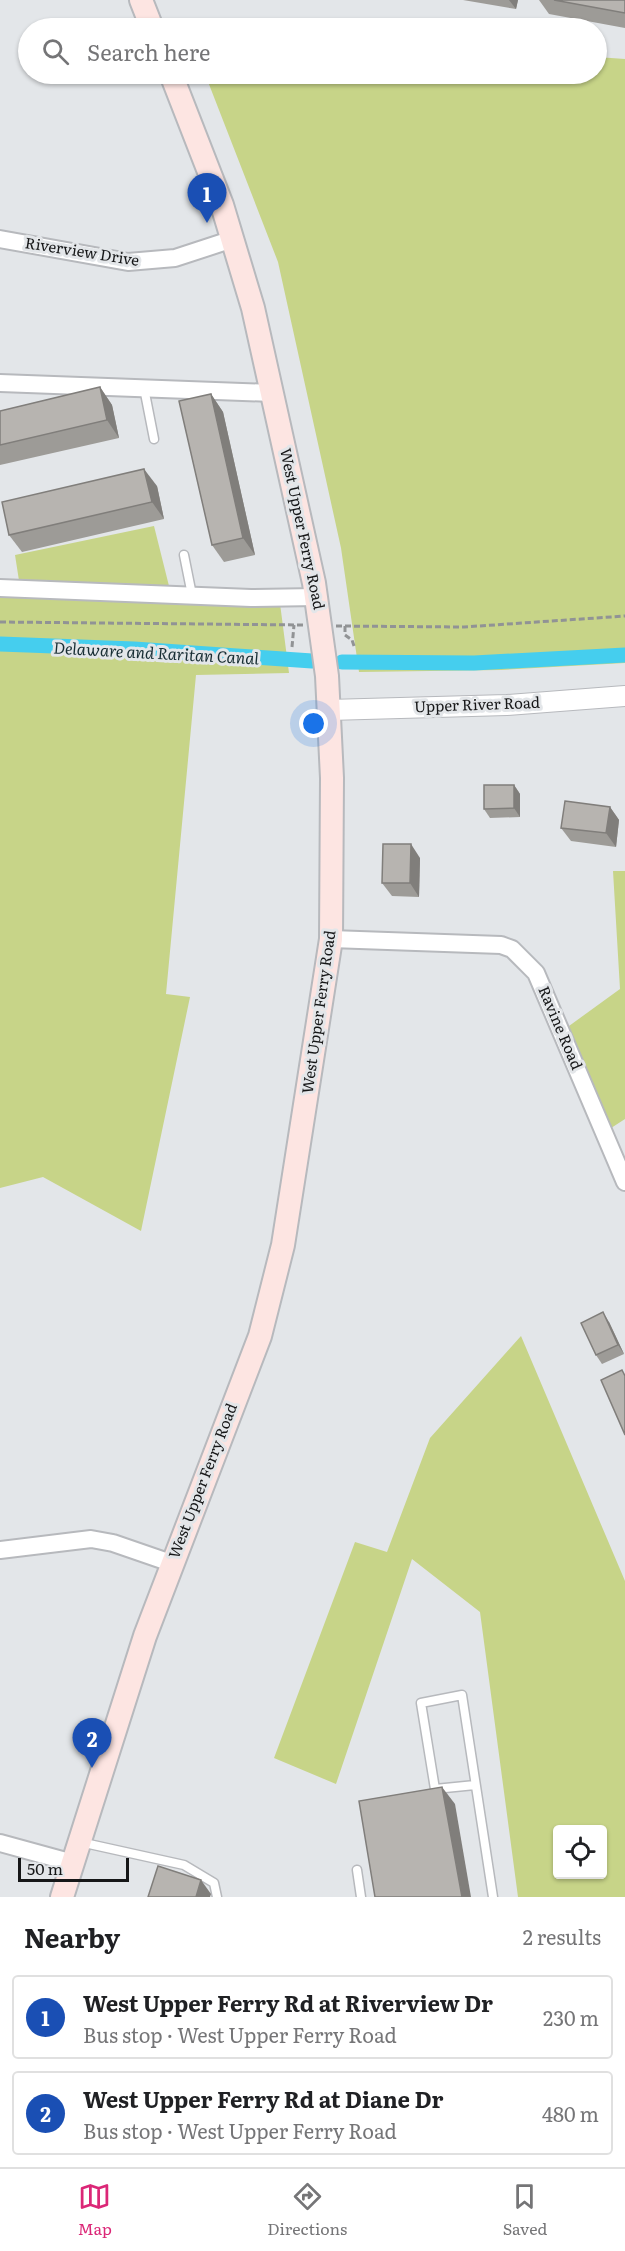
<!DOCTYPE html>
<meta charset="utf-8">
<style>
:root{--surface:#fff;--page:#f2f2f2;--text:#202124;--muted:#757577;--line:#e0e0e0;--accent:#db2777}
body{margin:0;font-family:Literata,serif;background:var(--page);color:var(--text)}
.controls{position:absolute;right:18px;bottom:18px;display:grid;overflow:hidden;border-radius:6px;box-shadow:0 2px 4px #0004}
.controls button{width:54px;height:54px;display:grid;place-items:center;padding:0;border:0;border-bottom:2px solid var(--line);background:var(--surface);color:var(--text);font:30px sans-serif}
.scale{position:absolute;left:18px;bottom:15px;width:111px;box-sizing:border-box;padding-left:6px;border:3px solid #161718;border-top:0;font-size:16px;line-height:21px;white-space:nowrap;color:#161718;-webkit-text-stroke:4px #e3e6e9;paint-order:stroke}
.you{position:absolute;left:314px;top:724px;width:21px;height:21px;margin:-15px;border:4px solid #fff;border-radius:50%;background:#1a73e8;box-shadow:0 0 0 9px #1a73e833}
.badge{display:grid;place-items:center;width:39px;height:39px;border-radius:50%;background:var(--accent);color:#fff;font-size:20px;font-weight:700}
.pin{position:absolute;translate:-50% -50px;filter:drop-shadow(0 2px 3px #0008)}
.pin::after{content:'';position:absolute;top:32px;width:21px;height:18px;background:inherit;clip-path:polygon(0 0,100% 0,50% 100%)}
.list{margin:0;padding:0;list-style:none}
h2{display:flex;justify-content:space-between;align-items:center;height:78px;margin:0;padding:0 24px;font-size:26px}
h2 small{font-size:20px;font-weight:400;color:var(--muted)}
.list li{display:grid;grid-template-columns:39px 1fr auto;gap:18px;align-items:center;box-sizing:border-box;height:84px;margin:0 12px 12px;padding:0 12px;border:2px solid var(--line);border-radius:6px}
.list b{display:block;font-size:22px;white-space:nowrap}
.list p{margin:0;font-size:20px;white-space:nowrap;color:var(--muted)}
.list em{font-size:20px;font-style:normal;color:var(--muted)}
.icon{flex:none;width:33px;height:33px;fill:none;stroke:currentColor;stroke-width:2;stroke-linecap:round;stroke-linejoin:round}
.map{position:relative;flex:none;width:625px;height:1897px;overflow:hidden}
.search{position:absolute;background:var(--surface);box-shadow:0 2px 4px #0004;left:18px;right:18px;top:18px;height:66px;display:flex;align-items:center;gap:15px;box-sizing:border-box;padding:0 21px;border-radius:33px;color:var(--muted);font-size:22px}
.sheet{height:270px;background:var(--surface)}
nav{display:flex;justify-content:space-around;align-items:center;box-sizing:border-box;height:84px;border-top:2px solid var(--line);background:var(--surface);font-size:16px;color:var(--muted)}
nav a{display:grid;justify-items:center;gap:3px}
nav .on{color:var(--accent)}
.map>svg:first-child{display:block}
.green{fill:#c7d488;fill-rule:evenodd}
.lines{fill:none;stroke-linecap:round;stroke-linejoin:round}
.canal{stroke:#45ceee;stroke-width:15}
.service-casing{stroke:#b7b9bd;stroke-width:11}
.minor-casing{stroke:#b7b9bd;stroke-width:20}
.tertiary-casing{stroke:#b7b9bd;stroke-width:22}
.secondary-casing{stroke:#b7b9bd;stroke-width:26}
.path{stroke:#919395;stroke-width:3;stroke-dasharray:6 3;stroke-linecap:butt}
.service{stroke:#fff;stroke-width:8}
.minor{stroke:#fff;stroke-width:16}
.tertiary{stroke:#fff;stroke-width:20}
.secondary{stroke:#fde5e2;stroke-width:22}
.wall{fill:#9d9b97}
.shaded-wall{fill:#807e7b}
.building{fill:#b7b4b0;stroke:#807e7b;stroke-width:1.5}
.labels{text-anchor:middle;stroke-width:6;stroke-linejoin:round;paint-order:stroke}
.street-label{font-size:15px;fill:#161718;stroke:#e3e6e9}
.water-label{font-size:16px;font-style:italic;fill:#172d33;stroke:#e3e6e9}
</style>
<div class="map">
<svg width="625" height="1897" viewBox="0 0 625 1897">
<rect width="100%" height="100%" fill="#e3e6e9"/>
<g class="green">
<polygon points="597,57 625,59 625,663 501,670 359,672 341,548 278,262 205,74 596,74"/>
<polygon points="154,526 170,590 278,588 289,673 196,675 166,994 190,997 141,1231 43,1177 0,1188 0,586 20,587 15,555"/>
<polygon points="613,871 625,871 625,1119 608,1130 569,1026 620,989"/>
<path d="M521,1336L625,1581V1897H518L480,1612L412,1559L336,1784L274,1758L355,1542L387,1552L430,1438ZM558,1830H602V1874H558Z"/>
</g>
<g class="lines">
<g class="canal">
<polyline points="0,644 134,649 312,661"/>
<polyline points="342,662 474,663 625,655"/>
</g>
<g class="service-casing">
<g id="service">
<polyline points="144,388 154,439"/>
<polyline points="184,555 192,595"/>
<polyline points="475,1785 435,1789 421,1703 462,1695 493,1897"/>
<polyline points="80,1842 184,1865 214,1883 217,1897"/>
<polyline points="357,1870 361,1897"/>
</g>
</g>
<g class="minor-casing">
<g id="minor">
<polyline points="0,239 128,262 175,258 233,239"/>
<polyline points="0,383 272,393"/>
<polyline points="0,588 251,598 317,597"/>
<polyline points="331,939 501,945 512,949 536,973 625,1182"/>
<polyline points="0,1550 91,1539 113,1543 171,1563"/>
<polyline points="0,1843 73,1863"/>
</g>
</g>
<g class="tertiary-casing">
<polyline id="tertiary" points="329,710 507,705 625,696"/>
</g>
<g class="secondary-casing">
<g id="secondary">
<polyline points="141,0 152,28"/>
<polyline points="62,1897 145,1636 260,1336 283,1245 331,939 332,778 327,676 314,583 253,308 222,205 171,74"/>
</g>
</g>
<g class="path">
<polyline points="0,622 303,625"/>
<polyline points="336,626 464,627 625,616"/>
<polyline points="345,626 345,635 352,640 355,649"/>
<polyline points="292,647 294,625"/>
</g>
<use href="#service" class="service"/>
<use href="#minor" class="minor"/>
<use href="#tertiary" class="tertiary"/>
<use href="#secondary" class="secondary"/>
</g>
<g class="wall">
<polygon points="463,0 518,0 516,9"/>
<polygon points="539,0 625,0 625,28 549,14"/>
<polygon points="100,387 112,405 119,438 0,465 0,411"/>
<polygon points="211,394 223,412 255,555 224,562 212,545"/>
<polygon points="157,486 164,519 22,552 9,535"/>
<polygon points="514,785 520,794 520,817 490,818 484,809"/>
<polygon points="610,807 619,820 616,847 571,841 561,828"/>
<polygon points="420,858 419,897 392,896 382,883"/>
<polygon points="609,1322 624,1354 602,1364 596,1355"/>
</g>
<g class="shaded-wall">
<polygon points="509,0 518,0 516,9"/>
<polygon points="100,387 112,405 119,438 107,420"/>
<polygon points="211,394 223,412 255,555 243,538"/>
<polygon points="144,469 157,486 164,519 152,502"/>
<polygon points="514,785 520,794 520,817 514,808"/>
<polygon points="610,807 619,820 616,847 606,833"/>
<polygon points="411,844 420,858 419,897 410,883"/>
<polygon points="603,1312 609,1322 624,1354 618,1345"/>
<polygon points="442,1787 455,1804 471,1897 462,1897"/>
<polygon points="201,1880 211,1894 210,1897 196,1897"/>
</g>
<g class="building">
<polygon points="554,0 625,0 625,13"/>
<polygon points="100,387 107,420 0,445 0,411"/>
<polygon points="211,394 243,538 212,545 179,401"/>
<polygon points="144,469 152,502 9,535 2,502"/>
<polygon points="484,785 514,785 514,808 484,809"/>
<polygon points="565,801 610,807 606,833 561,828"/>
<polygon points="383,844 411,844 410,883 382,883"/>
<polygon points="603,1312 618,1345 596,1355 581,1323"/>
<polygon points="622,1370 625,1376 625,1435 601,1380"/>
<polygon points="442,1787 462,1897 375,1897 359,1801"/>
<polygon points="158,1866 201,1880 196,1897 148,1897"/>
</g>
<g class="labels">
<g class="street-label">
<text transform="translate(82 252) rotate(9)" y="5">Riverview Drive</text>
<text transform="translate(302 529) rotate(78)" y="5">West Upper Ferry Road</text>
<text transform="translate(477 705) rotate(-2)" y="5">Upper River Road</text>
<text transform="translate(319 1012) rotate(-82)" y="5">West Upper Ferry Road</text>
<text transform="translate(560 1028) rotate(67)" y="5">Ravine Road</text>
<text transform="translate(203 1481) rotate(-69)" y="5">West Upper Ferry Road</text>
</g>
<g class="water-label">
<text transform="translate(156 653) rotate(3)" y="6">Delaware and Raritan Canal</text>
</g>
</g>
</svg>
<div class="controls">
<button><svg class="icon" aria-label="locate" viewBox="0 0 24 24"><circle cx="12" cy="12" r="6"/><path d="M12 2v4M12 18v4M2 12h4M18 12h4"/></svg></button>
</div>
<div class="scale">50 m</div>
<div class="you"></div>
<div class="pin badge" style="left:207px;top:223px;background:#1a4fb4">1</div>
<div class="pin badge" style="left:92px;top:1768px;background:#1a4fb4">2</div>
<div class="search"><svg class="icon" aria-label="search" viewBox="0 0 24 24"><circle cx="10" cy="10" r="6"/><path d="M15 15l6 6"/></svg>Search here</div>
</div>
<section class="sheet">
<h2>Nearby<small>2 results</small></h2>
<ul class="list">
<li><span class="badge" style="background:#1a4fb4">1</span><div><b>West Upper Ferry Rd at Riverview Dr</b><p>Bus stop · West Upper Ferry Road</p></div><em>230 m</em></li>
<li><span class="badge" style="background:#1a4fb4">2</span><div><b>West Upper Ferry Rd at Diane Dr</b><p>Bus stop · West Upper Ferry Road</p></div><em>480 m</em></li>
</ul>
</section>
<nav>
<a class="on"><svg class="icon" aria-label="map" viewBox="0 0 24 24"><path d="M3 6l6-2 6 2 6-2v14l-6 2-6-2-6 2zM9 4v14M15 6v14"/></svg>Map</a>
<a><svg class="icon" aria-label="directions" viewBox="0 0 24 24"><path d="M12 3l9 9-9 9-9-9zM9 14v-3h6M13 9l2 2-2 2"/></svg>Directions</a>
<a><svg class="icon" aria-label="saved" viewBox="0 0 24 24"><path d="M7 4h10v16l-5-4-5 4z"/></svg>Saved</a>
</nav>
